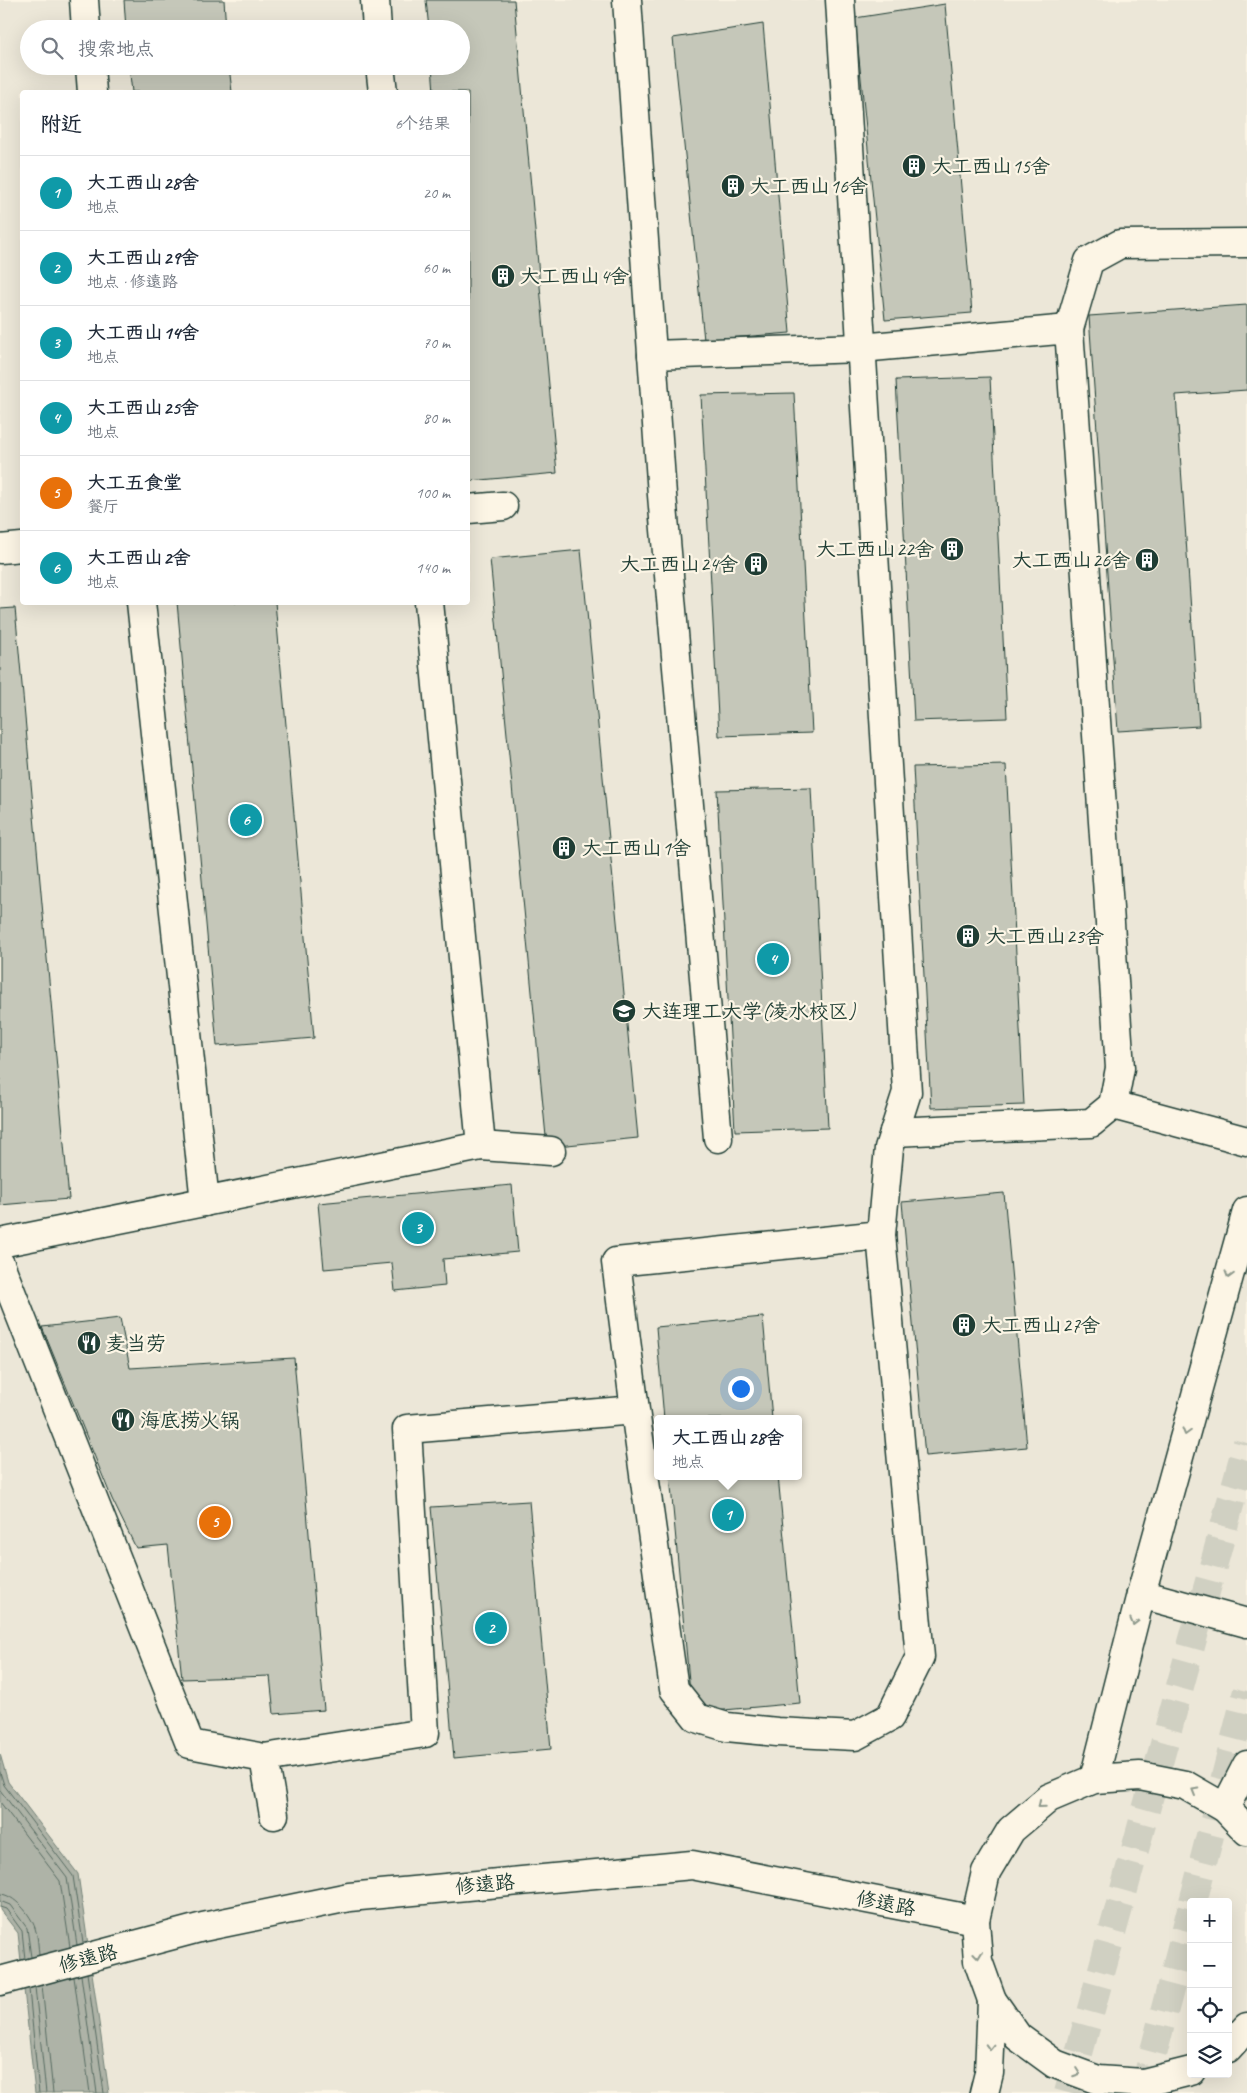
<!DOCTYPE html>
<html lang="zh">
<meta charset="utf-8">
<style>
:root{--surface:#fff;--page:#f6f6f7;--text:#1f2937;--muted:#747a83;--line:#e0e1e3;--accent:#0f766e}
body{margin:0;font-family:Caveat,"LXGW WenKai TC",sans-serif;background:var(--page);color:var(--text)}
.controls{position:absolute;right:15px;bottom:15px;display:grid;overflow:hidden;border-radius:5px;box-shadow:0 5px 20px #0002}
.controls button{width:45px;height:45px;display:grid;place-items:center;padding:0;border:0;border-bottom:1px solid var(--line);background:var(--surface);color:var(--text);font:25px sans-serif}
.you{position:absolute;left:740px;top:1388px;width:18px;height:18px;margin:-12px;border:4px solid #fff;border-radius:50%;background:#1a73e8;box-shadow:0 0 0 8px #1a73e833}
.badge{display:grid;place-items:center;width:32px;height:32px;border-radius:50%;background:var(--accent);color:#fff;font-size:16px;font-weight:700}
.pin{position:absolute;translate:-50% -50%;border:2px solid #fff;box-shadow:0 1px 5px #0006}
.popup{position:absolute;left:654px;top:1415px;width:148px;height:65px;box-sizing:border-box;display:grid;place-content:center;border-radius:5px;background:var(--surface);filter:drop-shadow(0 1px 4px #0005);font-size:16px;white-space:nowrap;color:var(--muted)}
.popup b{font-size:19px;color:var(--text)}
.popup::after{content:'';position:absolute;left:50%;top:100%;margin-left:-10px;border:10px solid transparent;border-top-color:var(--surface)}
.list{margin:0;padding:0;list-style:none}
h2{display:flex;justify-content:space-between;align-items:center;height:65px;margin:0;padding:0 20px;font-size:21px}
h2 small{font-size:16px;font-weight:400;color:var(--muted)}
.list li{display:grid;grid-template-columns:32px 1fr auto;gap:15px;align-items:center;box-sizing:border-box;height:75px;padding:0 20px;border-top:1px solid var(--line)}
.list b{display:block;font-size:19px;white-space:nowrap}
.list p{margin:0;font-size:16px;white-space:nowrap;color:var(--muted)}
.list em{font-size:16px;font-style:normal;color:var(--muted)}
.icon{flex:none;width:28px;height:28px;fill:none;stroke:currentColor;stroke-width:2;stroke-linecap:round;stroke-linejoin:round}
.map{position:relative;flex:none;width:1247px;height:2093px;overflow:hidden}
.search{position:absolute;background:var(--surface);box-shadow:0 5px 20px #0002;left:20px;top:20px;width:450px;height:55px;display:flex;align-items:center;gap:12px;box-sizing:border-box;padding:0 18px;border-radius:28px;color:var(--muted);font-size:19px}
.panel{position:absolute;background:var(--surface);box-shadow:0 5px 20px #0002;left:20px;top:90px;width:450px;height:515px;border-radius:5px}
.map>svg:first-child{display:block}
.built{fill:#ece7d8;fill-rule:evenodd}
.water{fill:#aeb3a7;stroke:#758479}
.lines{fill:none;stroke-linecap:round;stroke-linejoin:round}
.shore{stroke:#586c62;stroke-width:1}
.building{fill:#c5c7b9;stroke:#1f3d34}
.secondary-tunnel{stroke:#d0d0c2;stroke-width:28;stroke-dasharray:28 14;stroke-linecap:butt}
.street-casing{stroke:#1f3d34;stroke-width:31}
.street{stroke:#fcf5e5;stroke-width:28}
.oneway{stroke:#8e998c}
.labels{text-anchor:middle;stroke-width:4.5;stroke-linejoin:round;paint-order:stroke}
.poi-label{font-size:20px;fill:#1f3d34;stroke:#fcf5e5;text-anchor:start}
.street-label{font-size:20px;fill:#1f3d34;stroke:#fcf5e5}
</style>
<div class="map">
<svg width="1247" height="2093" viewBox="0 0 1247 2093">
<rect width="100%" height="100%" fill="#fcf5e5"/>
<filter id="ink" filterUnits="userSpaceOnUse"><feTurbulence type="fractalNoise" baseFrequency=".02" numOctaves="2"/><feDisplacementMap in="SourceGraphic" scale="10" xChannelSelector="R" yChannelSelector="G"/><feConvolveMatrix kernelMatrix="1 2 1 2 8 2 1 2 1" color-interpolation-filters="sRGB"/></filter>
<g filter="url(#ink)">
<path class="built" d="M0,0H1247V2093H0ZM29,29H461V66H29ZM22,92H468V602H22ZM658,1419H798V1476H658ZM1191,1902H1228V2074H1191Z"/>
<polygon class="water" points="0,1754 8,1782 78,1874 109,2093 35,2093 18,1933 0,1910"/>
<g class="lines">
<g class="shore">
<polyline points="0,1772 4,1785 73,1876 83,1943"/>
<polyline points="0,1790 67,1878 77,1945"/>
<polyline points="0,1802 60,1881 70,1947"/>
<path d="M0,1894C14,1894 31,1915 35,1928C38,1936 38,1946 39,1955"/>
<polyline points="0,1901 10,1905 27,1928 31,1957"/>
<polyline points="0,1907 6,1909 22,1931 25,1959"/>
<polyline points="87,1973 104,2093"/>
<polyline points="81,1975 97,2093"/>
<polyline points="74,1977 90,2093"/>
<polyline points="42,1985 53,2093"/>
<polyline points="35,1987 46,2093"/>
<polyline points="29,1989 39,2093"/>
</g>
</g>
<g class="building">
<polygon points="124,0 224,0 226,29 126,29"/>
<polygon points="426,0 514,0 557,473 470,481 468,459 468,92 434,92 432,66 461,66 461,29 429,29"/>
<polygon points="945,4 972,313 885,320 855,18"/>
<polygon points="763,24 790,333 704,340 673,38"/>
<polygon points="129,66 229,66 232,92 132,92"/>
<polygon points="1247,305 1247,390 1176,395 1199,726 1118,731 1089,316"/>
<polygon points="990,377 1007,718 914,721 896,380"/>
<polygon points="794,393 812,733 719,736 701,395"/>
<polygon points="581,550 638,1138 547,1147 490,559"/>
<polygon points="177,602 275,602 314,1038 217,1046"/>
<polygon points="15,608 69,1199 0,1205 0,609"/>
<polygon points="1006,765 1024,1105 931,1108 913,767"/>
<polygon points="811,788 828,1128 735,1131 717,790"/>
<polygon points="512,1185 518,1252 443,1259 445,1286 395,1291 392,1263 324,1269 318,1203"/>
<polygon points="1004,1193 1027,1447 925,1456 902,1202"/>
<polygon points="763,1317 772,1419 664,1419 656,1327"/>
<polygon points="120,1318 130,1368 294,1358 324,1710 274,1714 270,1676 182,1679 168,1545 136,1548 112,1499 42,1327"/>
<polygon points="670,1476 778,1476 800,1703 692,1713"/>
<polygon points="529,1501 551,1749 454,1758 431,1507"/>
</g>
<g class="lines">
<g class="secondary-tunnel">
<polyline points="1193,1902 1247,1691"/>
<polyline points="1068,2093 1247,1443"/>
<polyline points="1143,2093 1191,1909"/>
</g>
<g class="street-casing">
<g id="street">
<polyline points="84,0 86,29"/>
<polyline points="375,0 377,29"/>
<polyline points="627,0 662,495 718,1138"/>
<polyline points="840,0 907,1092 889,1148 881,1235"/>
<polyline points="90,66 92,92"/>
<polyline points="380,66 383,92"/>
<polyline points="1069,329 1089,261 1120,244 1247,243"/>
<polyline points="652,355 861,348 1069,329 1120,1068 1113,1105 1091,1123 894,1132"/>
<polyline points="468,509 503,506"/>
<polyline points="0,549 22,547"/>
<polyline points="141,602 205,1202"/>
<polyline points="1113,1105 1247,1141"/>
<polyline points="481,1146 551,1151"/>
<polyline points="0,1243 481,1146 429,602"/>
<polyline points="0,1264 190,1744 264,1758 274,1815"/>
<polyline points="1141,1594 1247,1623"/>
<polyline points="264,1758 425,1733 407,1429 635,1410 674,1689 697,1718 727,1727 777,1732 855,1736 890,1717 920,1657 881,1235 616,1262 635,1410"/>
<polyline points="1094,1779 1141,1594 1247,1211"/>
<polyline points="1225,1808 1247,1765"/>
<polyline points="0,1981 203,1927 349,1897 692,1865 975,1920"/>
<polyline points="1228,2048 1247,2027"/>
<polyline points="1191,2071 1143,2083 1098,2080 1055,2064 1018,2037 992,2000 978,1961 975,1920 986,1872 1011,1830 1049,1798 1094,1779 1140,1776 1185,1785 1225,1808 1247,1831"/>
<polyline points="984,2093 989,2073 992,2000"/>
</g>
</g>
<use href="#street" class="street"/>
</g>
<defs><path id="oneway-chevron" d="M-2-3.5L2.5 0L-2 3.5" fill="none" stroke-width="1.6" stroke-linecap="round" stroke-linejoin="round" transform="scale(1.25)"/></defs>
<g class="oneway">
<use href="#oneway-chevron" transform="translate(1229 1275) rotate(106)"/>
<use href="#oneway-chevron" transform="translate(1186 1432) rotate(106)"/>
<use href="#oneway-chevron" transform="translate(1134 1622) rotate(104)"/>
<use href="#oneway-chevron" transform="translate(1195 1791) rotate(-150)"/>
<use href="#oneway-chevron" transform="translate(1041 1805) rotate(140)"/>
<use href="#oneway-chevron" transform="translate(978 1955) rotate(84)"/>
<use href="#oneway-chevron" transform="translate(990 2047) rotate(92)"/>
<use href="#oneway-chevron" transform="translate(1077 2073) rotate(20)"/>
</g>
</g>
<defs>
<g id="building-disc" transform="scale(1.25)"><circle r="9.5" fill="#1f3d34" stroke="#fcf5e5"/><path d="M-4-6H4V6H1V3H-1V6H-4ZM-2.5-4.3h1.7v1.8h-1.7ZM.8-4.3h1.7v1.8H.8ZM-2.5-1h1.7V.8h-1.7ZM.8-1h1.7V.8H.8Z" fill="#fff"/></g>
<g id="university-disc" transform="scale(1.25)"><circle r="9.5" fill="#1f3d34" stroke="#fcf5e5"/><path d="M0-5L7-2L0 1L-7-2ZM-4 1L0 2.5L4 1V4Q0 6-4 4Z" fill="#fff"/></g>
<g id="restaurant-disc" transform="scale(1.25)"><circle r="9.5" fill="#1f3d34" stroke="#fcf5e5"/><path d="M-5-6h1v4h1v-4h1v4h1v-4h1v5L-1.5 .5V6h-2V.5L-5-1ZM5-6V6H3V1.5H1.5Q1.5-4 5-6Z" fill="#fff"/></g>
</defs>
<g fill-rule="evenodd">
<use href="#building-disc" x="914" y="166"/>
<use href="#building-disc" x="733" y="186"/>
<use href="#building-disc" x="503" y="276"/>
<use href="#building-disc" x="952" y="549"/>
<use href="#building-disc" x="1147" y="560"/>
<use href="#building-disc" x="756" y="564"/>
<use href="#building-disc" x="564" y="848"/>
<use href="#building-disc" x="968" y="936"/>
<use href="#university-disc" x="624" y="1011"/>
<use href="#building-disc" x="964" y="1325"/>
<use href="#restaurant-disc" x="89" y="1343"/>
<use href="#restaurant-disc" x="123" y="1420"/>
</g>
<g class="labels">
<g class="poi-label">
<text x="932" y="173">大工西山15舍</text>
<text x="750" y="193">大工西山16舍</text>
<text x="520" y="283">大工西山4舍</text>
<text x="934" y="556" text-anchor="end">大工西山22舍</text>
<text x="1130" y="567" text-anchor="end">大工西山26舍</text>
<text x="738" y="571" text-anchor="end">大工西山24舍</text>
<text x="582" y="855">大工西山1舍</text>
<text x="986" y="943">大工西山23舍</text>
<text x="642" y="1018">大连理工大学(凌水校区)</text>
<text x="982" y="1332">大工西山27舍</text>
<text x="106" y="1350">麦当劳</text>
<text x="140" y="1427">海底捞火锅</text>
</g>
<g class="street-label">
<text transform="translate(485 1884) rotate(-5)" y="7">修遠路</text>
<text transform="translate(886 1903) rotate(11)" y="7">修遠路</text>
<text transform="translate(88 1958) rotate(-15)" y="7">修遠路</text>
</g>
</g>
</svg>
<div class="controls">
<button>+</button>
<button>−</button>
<button><svg class="icon" aria-label="locate" viewBox="0 0 24 24"><circle cx="12" cy="12" r="6"/><path d="M12 2v4M12 18v4M2 12h4M18 12h4"/></svg></button>
<button><svg class="icon" aria-label="layers" viewBox="0 0 24 24"><path d="M12 4l9 5-9 5-9-5zM3 14l9 5 9-5"/></svg></button>
</div>
<div class="you"></div>
<div class="pin badge" style="left:728px;top:1515px;background:#0f9aa8">1</div>
<div class="popup"><b>大工西山28舍</b>地点</div>
<div class="pin badge" style="left:491px;top:1628px;background:#0f9aa8">2</div>
<div class="pin badge" style="left:418px;top:1228px;background:#0f9aa8">3</div>
<div class="pin badge" style="left:773px;top:959px;background:#0f9aa8">4</div>
<div class="pin badge" style="left:215px;top:1522px;background:#e8710a">5</div>
<div class="pin badge" style="left:246px;top:820px;background:#0f9aa8">6</div>
<div class="search"><svg class="icon" aria-label="search" viewBox="0 0 24 24"><circle cx="10" cy="10" r="6"/><path d="M15 15l6 6"/></svg>搜索地点</div>
<section class="panel">
<h2>附近<small>6个结果</small></h2>
<ul class="list">
<li><span class="badge" style="background:#0f9aa8">1</span><div><b>大工西山28舍</b><p>地点</p></div><em>20 m</em></li>
<li><span class="badge" style="background:#0f9aa8">2</span><div><b>大工西山29舍</b><p>地点 · 修遠路</p></div><em>60 m</em></li>
<li><span class="badge" style="background:#0f9aa8">3</span><div><b>大工西山14舍</b><p>地点</p></div><em>70 m</em></li>
<li><span class="badge" style="background:#0f9aa8">4</span><div><b>大工西山25舍</b><p>地点</p></div><em>80 m</em></li>
<li><span class="badge" style="background:#e8710a">5</span><div><b>大工五食堂</b><p>餐厅</p></div><em>100 m</em></li>
<li><span class="badge" style="background:#0f9aa8">6</span><div><b>大工西山2舍</b><p>地点</p></div><em>140 m</em></li>
</ul>
</section>
</div>
